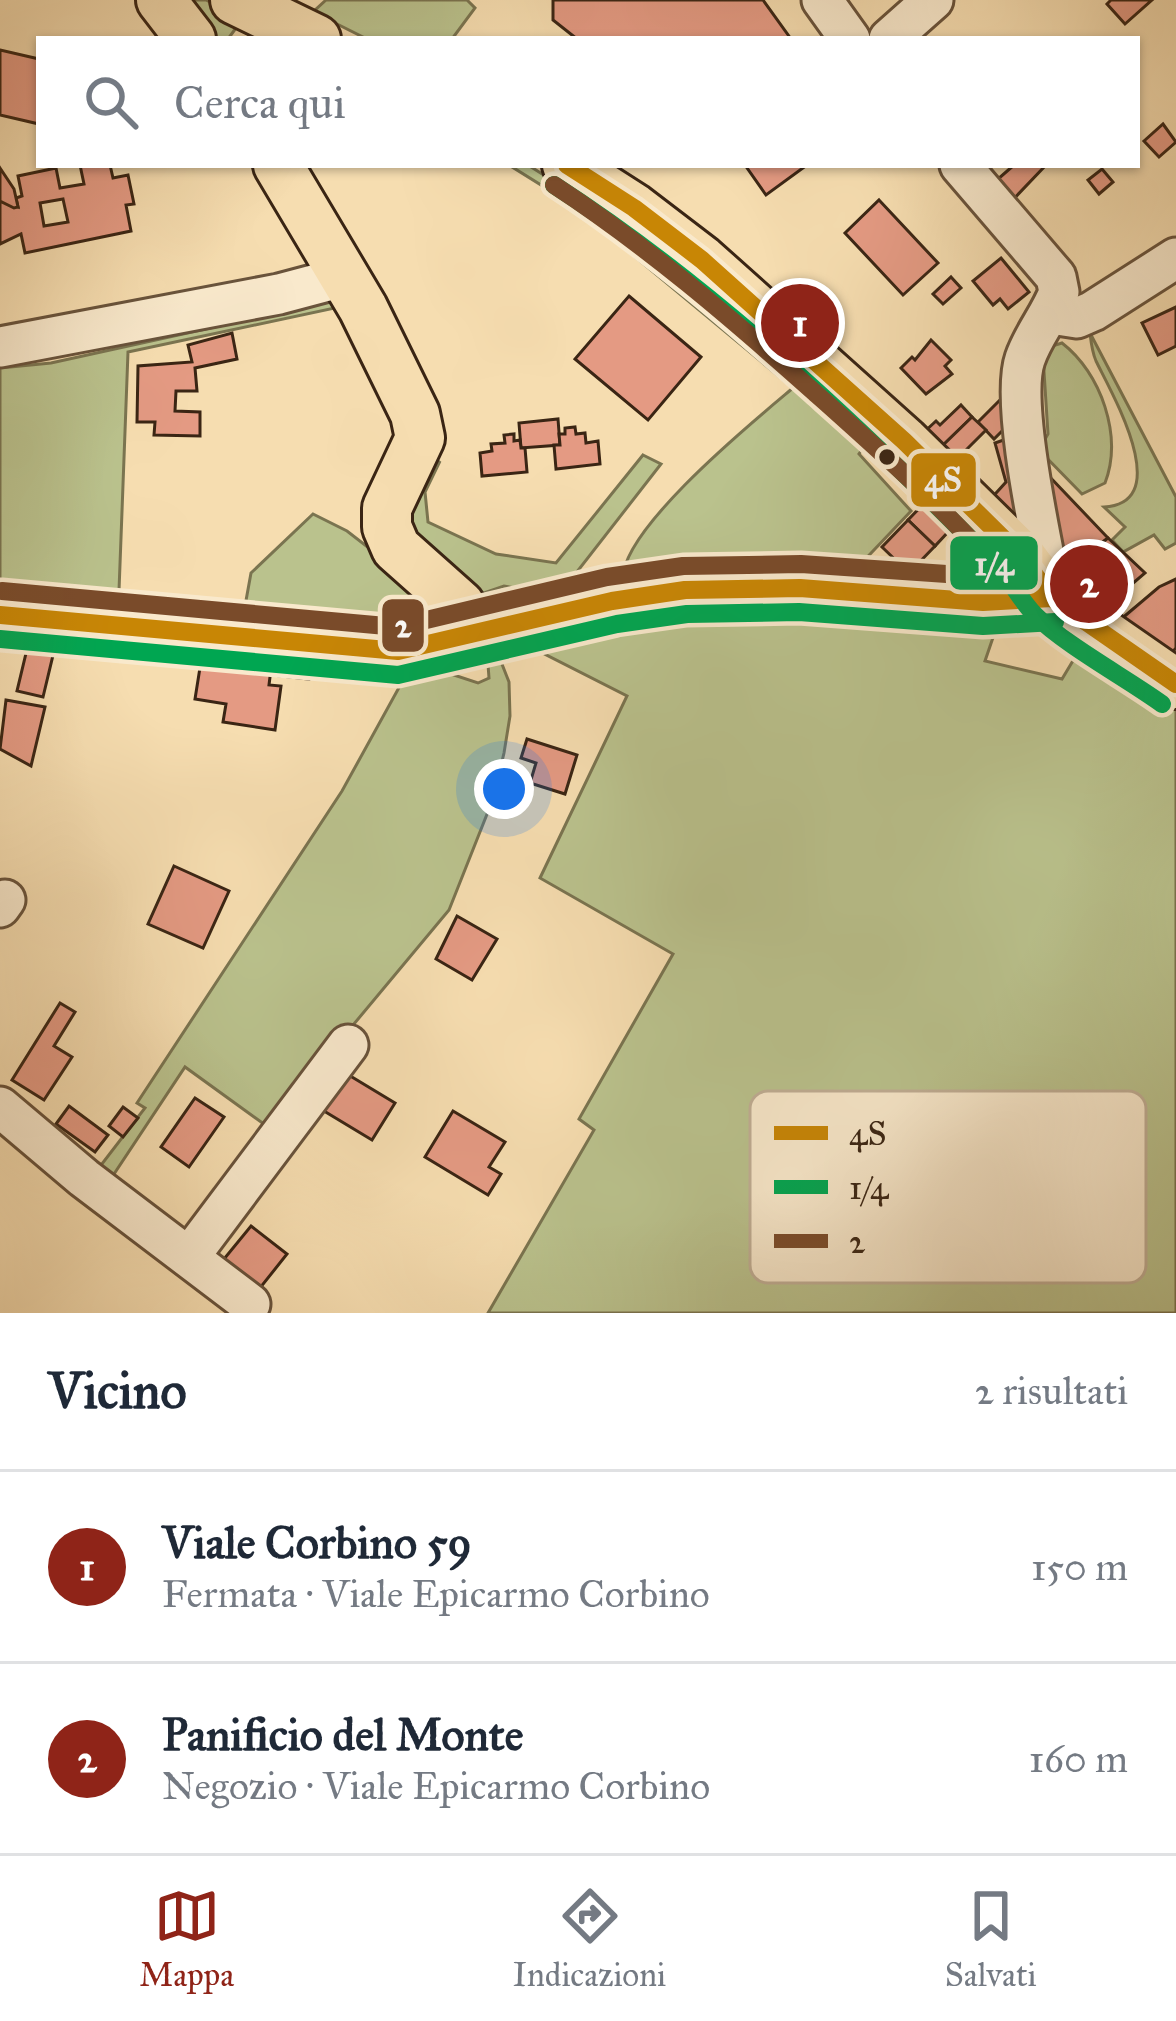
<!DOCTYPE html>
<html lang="it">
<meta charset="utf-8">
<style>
:root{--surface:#fff;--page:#f2f2f3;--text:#1f2937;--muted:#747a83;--line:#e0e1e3;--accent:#8f2418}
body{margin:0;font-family:"IM FELL Great Primer",serif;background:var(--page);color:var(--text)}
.you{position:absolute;left:504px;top:789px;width:42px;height:42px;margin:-30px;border:9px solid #fff;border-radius:50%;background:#1a73e8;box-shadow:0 0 0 18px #1a73e833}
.badge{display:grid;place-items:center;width:78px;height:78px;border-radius:50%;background:var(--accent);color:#fff;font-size:39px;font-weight:700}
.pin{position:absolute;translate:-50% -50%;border:6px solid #fff;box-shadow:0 3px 12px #0006}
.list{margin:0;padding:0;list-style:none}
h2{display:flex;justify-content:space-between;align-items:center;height:156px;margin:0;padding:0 48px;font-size:51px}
h2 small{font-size:39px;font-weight:400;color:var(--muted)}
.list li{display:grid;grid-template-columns:78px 1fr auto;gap:36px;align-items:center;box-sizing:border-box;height:192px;padding:0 48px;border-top:3px solid var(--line)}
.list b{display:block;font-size:45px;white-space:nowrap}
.list p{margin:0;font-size:39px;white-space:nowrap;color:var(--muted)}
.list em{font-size:39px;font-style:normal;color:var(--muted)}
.icon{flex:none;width:66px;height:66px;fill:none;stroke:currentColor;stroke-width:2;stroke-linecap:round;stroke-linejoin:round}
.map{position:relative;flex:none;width:1176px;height:1313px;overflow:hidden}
.search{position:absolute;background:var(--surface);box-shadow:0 3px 9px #0004;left:36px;right:36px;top:36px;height:132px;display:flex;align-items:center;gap:30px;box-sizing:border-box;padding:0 42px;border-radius:0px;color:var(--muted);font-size:45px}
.sheet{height:540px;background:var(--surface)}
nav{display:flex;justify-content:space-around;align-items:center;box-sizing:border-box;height:168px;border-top:3px solid var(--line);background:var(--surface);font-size:33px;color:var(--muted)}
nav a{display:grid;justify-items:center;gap:6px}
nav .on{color:var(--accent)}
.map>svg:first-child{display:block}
.green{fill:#bac28d;stroke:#7a7450;stroke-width:3}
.building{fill:#e49a83;stroke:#3a2514;stroke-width:3;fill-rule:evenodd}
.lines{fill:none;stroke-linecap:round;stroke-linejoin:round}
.minor-casing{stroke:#69533b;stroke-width:45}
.major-casing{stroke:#3a2514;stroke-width:54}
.minor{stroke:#f9e9cc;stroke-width:39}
.major{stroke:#f6ddb0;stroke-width:48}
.bus-1-casing{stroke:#f9e9cc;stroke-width:27}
.bus-2-casing{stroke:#f9e9cc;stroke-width:27}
.bus-3-casing{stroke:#f9e9cc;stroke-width:27}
.bus-1{stroke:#c88605;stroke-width:18}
.bus-2{stroke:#00a651;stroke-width:18}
.bus-3{stroke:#7a4b2a;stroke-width:18}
.bus-dot{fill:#3a2514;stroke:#f9e9cc;stroke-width:4.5}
.key{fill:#f9e9cc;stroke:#c0ae95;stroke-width:3}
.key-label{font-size:33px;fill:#3a2514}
.line-badge{stroke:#f9e9cc;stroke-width:4.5}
.badge-label{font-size:33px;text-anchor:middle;font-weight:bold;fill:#fff}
</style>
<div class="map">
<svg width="1176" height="1313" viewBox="0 0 1176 1313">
<rect width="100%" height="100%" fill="#f6ddb0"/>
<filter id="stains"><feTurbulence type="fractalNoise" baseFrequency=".00167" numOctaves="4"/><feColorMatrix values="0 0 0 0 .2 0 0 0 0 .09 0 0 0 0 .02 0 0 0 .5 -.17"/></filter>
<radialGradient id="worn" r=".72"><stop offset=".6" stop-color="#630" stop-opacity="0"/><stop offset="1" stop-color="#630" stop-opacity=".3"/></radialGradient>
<g class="green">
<polygon points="183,0 206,0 284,39 258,39 236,28 228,39 215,39"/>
<polygon points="326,0 467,0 475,8 452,39 367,39 313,12"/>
<path d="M509,165H528L640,236L871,437L859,454L911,511L854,571L623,582C617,532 755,420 793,388L628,251L634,243Z"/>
<polygon points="342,299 349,305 128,352 119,591 245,606 251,573 313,514 347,531 440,603 446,621 424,632 0,599 0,368 51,363"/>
<path d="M1090,333L1176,497V543L1165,549L1154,535L1123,552L1112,540L1125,527L1104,507C1176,503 1111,392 1096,361C1092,352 1091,342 1090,333Z"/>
<path d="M1062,343C1101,373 1123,436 1105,483L1082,494L1039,450L1048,434L1043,356L1052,346Z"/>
<polygon points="643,455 661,464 566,586 554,595 504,586 484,593 472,591 421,553 407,516 423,476 440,461 425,492 428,522 496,554 556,563"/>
<polygon points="686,604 999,620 985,661 1062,679 1080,649 1176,704 1176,1313 488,1313 594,1130 579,1119 673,954 540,878 627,696 517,640"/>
<polygon points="487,651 498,654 509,682 510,716 504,753 493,799 449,910 268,1127 185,1067 112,1177 98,1169 145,1108 137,1103 342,791 407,673 451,674 478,683 489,678"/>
</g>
<g class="building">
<polygon points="553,0 763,0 791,39 577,39 553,20"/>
<polygon points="1111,0 1152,0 1125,24 1107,4"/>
<polygon points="0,50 39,59 39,124 0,115"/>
<polygon points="1163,124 1176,142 1159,157 1144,141"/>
<path d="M80,165H110L113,178L128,175L134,204L126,205L131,231L25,253L21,234L0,244V201L18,207L16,198L22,196L18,176L56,168L60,188L84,184ZM63,199L68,222L44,226L40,203Z"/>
<polygon points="745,165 807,165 766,195"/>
<polygon points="1014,165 1046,165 1007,206 990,186"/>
<polygon points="0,168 14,189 18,207 14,208 0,201"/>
<polygon points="1102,169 1113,182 1099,194 1088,180"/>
<polygon points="879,200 938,263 903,295 845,233"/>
<polygon points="1001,258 1029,292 1008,309 1000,299 993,305 973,281"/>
<polygon points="951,277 961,288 943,304 933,294"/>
<polygon points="629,296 701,357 648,420 575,359"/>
<polygon points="1176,307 1176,346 1158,355 1142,323"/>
<polygon points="232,333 237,359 195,368 197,391 176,391 175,411 200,412 200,436 154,435 155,422 137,422 138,366 192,362 188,345"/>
<polygon points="931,340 951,360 945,366 952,374 926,394 901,368 912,357 915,360"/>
<polygon points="999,401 1014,419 994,439 978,422"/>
<polygon points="961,405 972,417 937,451 921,435 936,421 940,425"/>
<polygon points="972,417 986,430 951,465 937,451"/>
<polygon points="558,419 560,445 521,448 519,423"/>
<polygon points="575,427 576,434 585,433 586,443 598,441 600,464 556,469 554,445 560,445 559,434 565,434 565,428"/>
<polygon points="514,434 514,441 520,440 521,448 525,448 527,472 482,476 480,453 492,451 491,444 505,443 504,435"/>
<polygon points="1015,436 1024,508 1009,526 987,503 1006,482 995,443"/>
<polygon points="1047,474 1108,538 1070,567 1039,481"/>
<polygon points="934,493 961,518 935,546 908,520"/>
<polygon points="908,520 935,546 909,573 882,547"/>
<polygon points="972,537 981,546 958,571 949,561"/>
<polygon points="1108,538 1145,573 1131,585 1094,549"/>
<polygon points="1088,553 1129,600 1111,615 1074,591 1067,570"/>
<polygon points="1176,579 1176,648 1169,656 1120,620 1159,587"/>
<polygon points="28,645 54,651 43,697 17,691"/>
<polygon points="202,655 272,661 269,685 281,686 275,730 223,722 226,704 195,699"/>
<polygon points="272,661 311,665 309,679 271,675"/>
<polygon points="6,700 45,707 31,766 0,749"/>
<polygon points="527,739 577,755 565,794 530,783 536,763 521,758"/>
<polygon points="174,866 229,891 203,948 148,924"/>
<polygon points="457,916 497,939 472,980 436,959"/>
<polygon points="60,1003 75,1012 54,1046 72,1057 44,1100 12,1080"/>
<polygon points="347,1074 395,1103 372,1140 324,1111"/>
<polygon points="195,1098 224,1117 189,1167 161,1147"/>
<polygon points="69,1106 108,1135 95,1152 56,1124"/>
<polygon points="123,1107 138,1118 123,1137 109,1126"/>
<polygon points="453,1111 505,1142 489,1167 501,1174 488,1195 425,1157"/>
<polygon points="251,1226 287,1254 260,1288 224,1259"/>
</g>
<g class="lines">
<g class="minor-casing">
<g id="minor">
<polyline points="822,0 850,39"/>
<polyline points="889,39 933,0"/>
<path d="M960,165L1056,277L1059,292C1050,316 1033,335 1025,359C1010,402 1042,543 1051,592"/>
<polyline points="1051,314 1077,318 1093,311 1176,258"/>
<polyline points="0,347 279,294 343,277"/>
<polyline points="0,907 5,900"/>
<polyline points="0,1107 84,1178 250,1304"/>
<polyline points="189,1257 348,1045"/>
</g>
</g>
<g class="major-casing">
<g id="major">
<polyline points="161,0 191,39"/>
<polyline points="235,0 316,39"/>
<polyline points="278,165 363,308 415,414 420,438 387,508 387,527 396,548 460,605 476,633"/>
<polyline points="567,165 634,208 702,260 904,441 1019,554 1052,598 1176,684"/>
<path d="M0,615L398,651C495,637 586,597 685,590C746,585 808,587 869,593C931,598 990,608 1052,598"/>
</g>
</g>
<use href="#minor" class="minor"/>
<use href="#major" class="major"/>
<g class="bus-1-casing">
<g id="bus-1">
<polyline points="567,165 634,208 702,260 904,441 1019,554 1052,598 1176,684"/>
<polyline points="0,615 398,651 612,601 685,590 800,588 983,602 1052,598"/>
</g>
</g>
<g class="bus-2-casing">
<g id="bus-2">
<path d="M554,185C714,288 862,429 996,565C1011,580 1020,600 1035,615C1065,645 1126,678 1162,704"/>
<polyline points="0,639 398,675 617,624 687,614 799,612 983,626 1055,622"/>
</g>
</g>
<g class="bus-3-casing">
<path id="bus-3" d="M2,591L397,627L607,577L683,566L801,564L1005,578C947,510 880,451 814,392C731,318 647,246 554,185"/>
</g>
<use href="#bus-1" class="bus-1"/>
<use href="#bus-2" class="bus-2"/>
<use href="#bus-3" class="bus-3"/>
</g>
<circle class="bus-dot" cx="887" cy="457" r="10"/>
<rect x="750" y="1091" width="396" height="192" rx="18" class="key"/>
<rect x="774" y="1126" width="54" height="14" fill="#c88605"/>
<rect x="774" y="1180" width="54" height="14" fill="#00a651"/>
<rect x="774" y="1234" width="54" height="14" fill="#7a4b2a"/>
<g class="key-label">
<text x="849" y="1145">4S</text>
<text x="849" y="1199">1/4</text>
<text x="849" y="1253">2</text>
</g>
<g class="line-badge">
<rect x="909" y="451" width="69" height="58" rx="12" fill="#c88605"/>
<rect x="948" y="534" width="92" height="58" rx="12" fill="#00a651"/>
<rect x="380" y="597" width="46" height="57" rx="12" fill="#7a4b2a"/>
</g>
<g class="badge-label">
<text x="943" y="491">4S</text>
<text x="994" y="575">1/4</text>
<text x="403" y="637">2</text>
</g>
<rect width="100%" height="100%" filter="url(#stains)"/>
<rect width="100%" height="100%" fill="url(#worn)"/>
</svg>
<div class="you"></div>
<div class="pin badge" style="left:800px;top:323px">1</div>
<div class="pin badge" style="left:1089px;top:584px">2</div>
<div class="search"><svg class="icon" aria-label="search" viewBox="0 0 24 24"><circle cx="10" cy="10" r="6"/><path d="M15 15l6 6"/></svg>Cerca qui</div>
</div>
<section class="sheet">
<h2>Vicino<small>2 risultati</small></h2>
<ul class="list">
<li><span class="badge">1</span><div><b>Viale Corbino 59</b><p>Fermata · Viale Epicarmo Corbino</p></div><em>150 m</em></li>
<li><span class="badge">2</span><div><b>Panificio del Monte</b><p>Negozio · Viale Epicarmo Corbino</p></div><em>160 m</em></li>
</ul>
</section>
<nav>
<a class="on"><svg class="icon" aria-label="map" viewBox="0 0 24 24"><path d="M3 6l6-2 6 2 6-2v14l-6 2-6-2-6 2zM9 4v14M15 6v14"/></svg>Mappa</a>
<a><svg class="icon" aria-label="directions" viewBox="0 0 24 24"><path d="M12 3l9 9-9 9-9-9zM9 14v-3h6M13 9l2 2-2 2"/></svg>Indicazioni</a>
<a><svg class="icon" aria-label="saved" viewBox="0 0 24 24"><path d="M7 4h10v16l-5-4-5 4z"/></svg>Salvati</a>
</nav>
